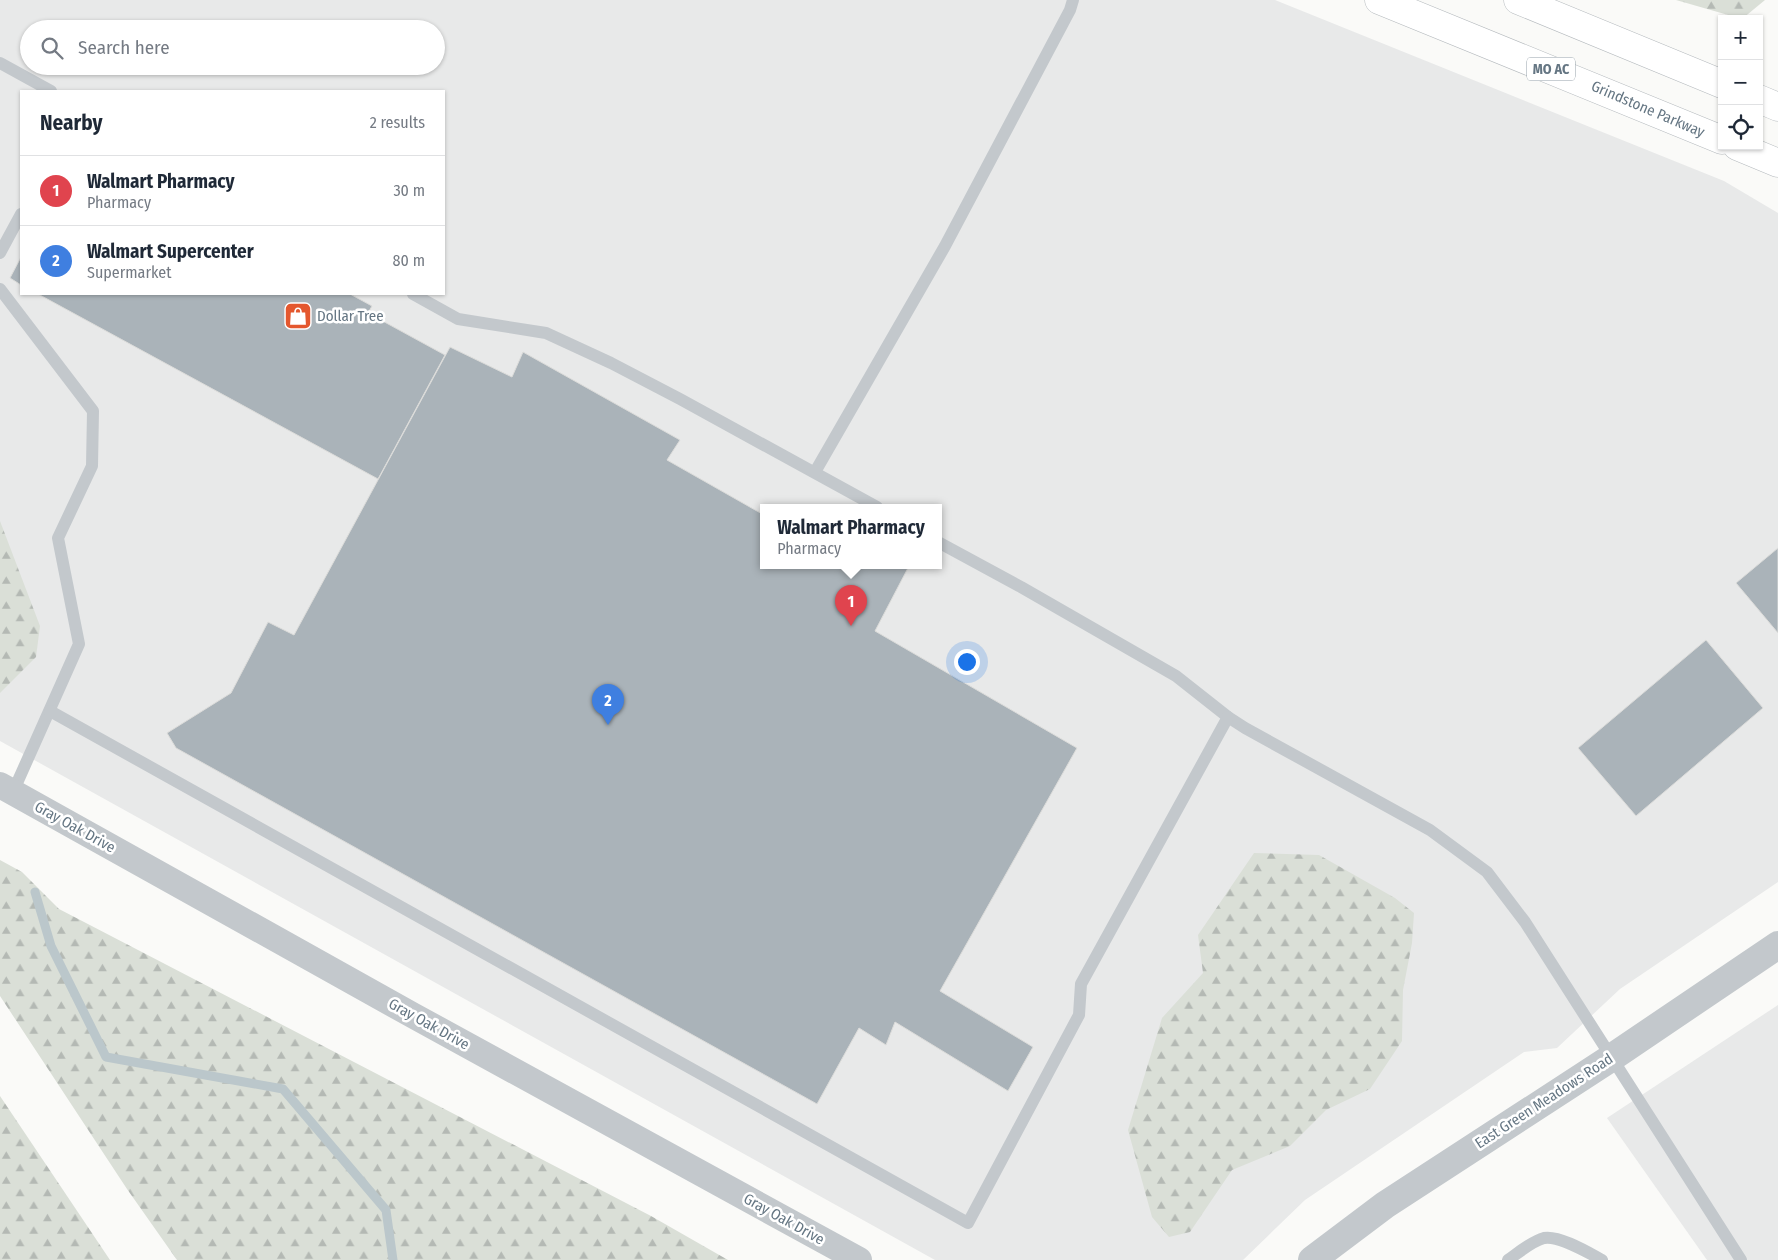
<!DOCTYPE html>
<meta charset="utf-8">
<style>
:root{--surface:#fff;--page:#f2f2f3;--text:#1f2937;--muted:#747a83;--line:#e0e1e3;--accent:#7c3aed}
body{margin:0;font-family:"Fira Sans Condensed",sans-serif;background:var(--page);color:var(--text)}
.controls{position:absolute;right:15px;top:15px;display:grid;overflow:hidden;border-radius:0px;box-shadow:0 1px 4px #0004}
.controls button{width:45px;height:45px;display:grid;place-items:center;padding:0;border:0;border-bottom:1px solid var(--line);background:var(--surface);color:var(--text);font:25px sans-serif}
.you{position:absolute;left:966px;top:661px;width:18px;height:18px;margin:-12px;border:4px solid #fff;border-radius:50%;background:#1a73e8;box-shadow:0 0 0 8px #1a73e833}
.badge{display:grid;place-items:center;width:32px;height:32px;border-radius:50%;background:var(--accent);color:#fff;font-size:16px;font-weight:700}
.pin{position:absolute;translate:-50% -41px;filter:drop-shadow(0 1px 2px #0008)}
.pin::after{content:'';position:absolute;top:26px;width:18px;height:15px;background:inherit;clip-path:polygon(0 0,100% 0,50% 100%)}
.popup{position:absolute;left:760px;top:504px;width:182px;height:65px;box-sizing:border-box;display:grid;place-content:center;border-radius:0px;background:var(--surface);filter:drop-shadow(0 1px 4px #0005);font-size:16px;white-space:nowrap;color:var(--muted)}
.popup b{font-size:19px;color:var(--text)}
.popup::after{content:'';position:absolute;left:50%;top:100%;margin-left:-10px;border:10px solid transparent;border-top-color:var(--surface)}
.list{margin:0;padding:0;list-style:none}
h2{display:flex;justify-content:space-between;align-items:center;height:65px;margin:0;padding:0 20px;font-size:21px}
h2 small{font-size:16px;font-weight:400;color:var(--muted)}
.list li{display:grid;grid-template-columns:32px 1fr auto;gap:15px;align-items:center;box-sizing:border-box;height:70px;padding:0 20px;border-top:1px solid var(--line)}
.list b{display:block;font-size:19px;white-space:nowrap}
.list p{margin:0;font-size:16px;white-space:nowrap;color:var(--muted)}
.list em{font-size:16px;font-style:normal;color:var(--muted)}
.icon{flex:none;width:28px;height:28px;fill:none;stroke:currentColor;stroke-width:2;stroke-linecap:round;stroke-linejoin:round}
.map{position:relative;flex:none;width:1778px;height:1260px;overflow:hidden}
.search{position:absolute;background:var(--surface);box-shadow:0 1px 4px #0004;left:20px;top:20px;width:425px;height:55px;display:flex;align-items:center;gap:12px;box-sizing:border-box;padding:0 18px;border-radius:28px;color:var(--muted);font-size:19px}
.panel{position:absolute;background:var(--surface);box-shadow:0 1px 4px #0004;left:20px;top:90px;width:425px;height:205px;border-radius:0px}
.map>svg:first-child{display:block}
.built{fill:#e8e9e9;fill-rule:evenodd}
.forest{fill:url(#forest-firs)}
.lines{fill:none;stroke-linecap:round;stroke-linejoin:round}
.stream{stroke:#bbc7cb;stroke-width:9}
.building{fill:#aab3b9;stroke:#dcdcda}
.primary-casing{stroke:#b5babe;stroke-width:29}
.service{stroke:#c3c8cc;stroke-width:12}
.minor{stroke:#c3c8cc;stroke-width:26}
.tertiary{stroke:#c3c8cc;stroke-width:28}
.primary{stroke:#fff;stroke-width:28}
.labels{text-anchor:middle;stroke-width:5;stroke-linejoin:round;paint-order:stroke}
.shield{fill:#fff;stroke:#939fa8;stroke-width:1}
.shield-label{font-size:14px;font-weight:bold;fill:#657683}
.street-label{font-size:15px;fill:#657683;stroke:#fff}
.poi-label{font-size:15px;fill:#657683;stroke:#fff;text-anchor:start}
</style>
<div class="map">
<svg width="1778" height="1260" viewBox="0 0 1778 1260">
<defs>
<pattern id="forest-firs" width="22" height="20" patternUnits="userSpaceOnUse" patternTransform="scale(1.25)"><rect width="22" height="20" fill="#dadfd7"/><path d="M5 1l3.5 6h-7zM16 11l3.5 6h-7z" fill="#b4b9b4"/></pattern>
</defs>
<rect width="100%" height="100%" fill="#fafaf8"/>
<g class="built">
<path d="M0,0H1275L1724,181L1778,213V882L1620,989L1557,1048L1524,1052L1305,1200L1243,1260H935L0,741ZM29,29H436V66H29ZM21,91H444V294H21ZM764,507H938V565H764Z"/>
<polygon points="1778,1005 1778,1260 1707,1260 1607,1118"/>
</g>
<g class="forest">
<polygon points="1676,0 1765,0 1742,19"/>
<polygon points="0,521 40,626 36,657 0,693"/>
<polygon points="1254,853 1319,855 1395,898 1414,913 1412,943 1403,990 1402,1041 1370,1089 1326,1110 1290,1146 1232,1170 1190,1232 1169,1237 1152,1217 1128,1130 1162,1018 1203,973 1198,935"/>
<polygon points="0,860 22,872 59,909 651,1216 728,1260 177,1260 127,1189 0,996"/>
<polygon points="0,1096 110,1260 0,1260"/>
</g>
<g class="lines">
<polyline class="stream" points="35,892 51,946 106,1057 283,1089 386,1210 393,1260"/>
</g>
<g class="building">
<polygon points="21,257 21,285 10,278"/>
<polygon points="38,294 350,294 372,306 368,313 445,355 378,479"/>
<polygon points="450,347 512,377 523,352 680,440 667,460 764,515 764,565 907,565 909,566 875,631 1077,748 940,991 1033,1047 1008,1091 895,1022 886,1045 859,1028 817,1104 176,748 167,733 231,693 268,622 294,635"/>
<polygon points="1778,548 1778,633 1736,583"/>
<polygon points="1706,640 1763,708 1636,816 1578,748"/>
</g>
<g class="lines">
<g class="primary-casing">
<g id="primary">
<polyline points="1379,0 1722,140"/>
<polyline points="1518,0 1722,84"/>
<polyline points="1759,99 1778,107"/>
<polyline points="1737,146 1778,163"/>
</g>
</g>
<g class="service">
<polyline points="0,63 51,91"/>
<polyline points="0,253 21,214"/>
<polyline points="0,289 93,411 92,466 58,538 79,644 13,792"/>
<polyline points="413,294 458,319 546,333 611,363 680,399 877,507"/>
<polyline points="815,472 945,246 1070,10 1073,0"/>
<polyline points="938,542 1021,587 1176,676 1228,717 1245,728 1430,830 1487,872 1525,922 1741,1260"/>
<polyline points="50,711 968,1223 1079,1015 1081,984 1228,717"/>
<path d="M1508,1260C1518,1253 1532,1241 1544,1238C1559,1235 1589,1253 1602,1260"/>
</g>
<polyline class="minor" points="0,785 414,1016 859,1260"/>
<polyline class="tertiary" points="1312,1260 1385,1205 1611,1058 1778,945"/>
<use href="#primary" class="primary"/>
</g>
<defs>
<g id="shop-square" transform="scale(1.4375)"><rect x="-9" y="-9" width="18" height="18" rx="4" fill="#e4572e" stroke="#fff"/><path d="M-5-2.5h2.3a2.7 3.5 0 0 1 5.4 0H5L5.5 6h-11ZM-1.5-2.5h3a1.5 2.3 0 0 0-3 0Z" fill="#fff"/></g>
</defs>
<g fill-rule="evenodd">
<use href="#shop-square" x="298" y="316"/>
</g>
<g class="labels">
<rect class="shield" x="1527" y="57.5" width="48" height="23" rx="4"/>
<g class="shield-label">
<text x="1551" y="74">MO AC</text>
</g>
<g class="street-label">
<text transform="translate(1648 109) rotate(23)" y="5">Grindstone Parkway</text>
<text transform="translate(75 827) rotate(29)" y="5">Gray Oak Drive</text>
<text transform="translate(429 1024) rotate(29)" y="5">Gray Oak Drive</text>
<text transform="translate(1544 1101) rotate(-33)" y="5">East Green Meadows Road</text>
<text transform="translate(784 1219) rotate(29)" y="5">Gray Oak Drive</text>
</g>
<g class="poi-label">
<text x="317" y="321">Dollar Tree</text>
</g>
</g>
</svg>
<div class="controls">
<button>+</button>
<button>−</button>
<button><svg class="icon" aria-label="locate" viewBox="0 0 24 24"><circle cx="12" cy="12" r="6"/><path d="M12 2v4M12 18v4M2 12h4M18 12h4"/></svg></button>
</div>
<div class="you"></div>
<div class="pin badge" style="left:851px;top:626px;background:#e0444e">1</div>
<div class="popup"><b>Walmart Pharmacy</b>Pharmacy</div>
<div class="pin badge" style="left:608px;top:725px;background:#3f7fe0">2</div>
<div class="search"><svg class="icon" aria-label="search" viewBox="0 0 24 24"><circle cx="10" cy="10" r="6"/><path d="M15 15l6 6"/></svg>Search here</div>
<section class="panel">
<h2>Nearby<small>2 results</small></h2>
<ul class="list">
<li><span class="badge" style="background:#e0444e">1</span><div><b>Walmart Pharmacy</b><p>Pharmacy</p></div><em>30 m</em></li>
<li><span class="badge" style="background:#3f7fe0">2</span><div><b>Walmart Supercenter</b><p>Supermarket</p></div><em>80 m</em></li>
</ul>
</section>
</div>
